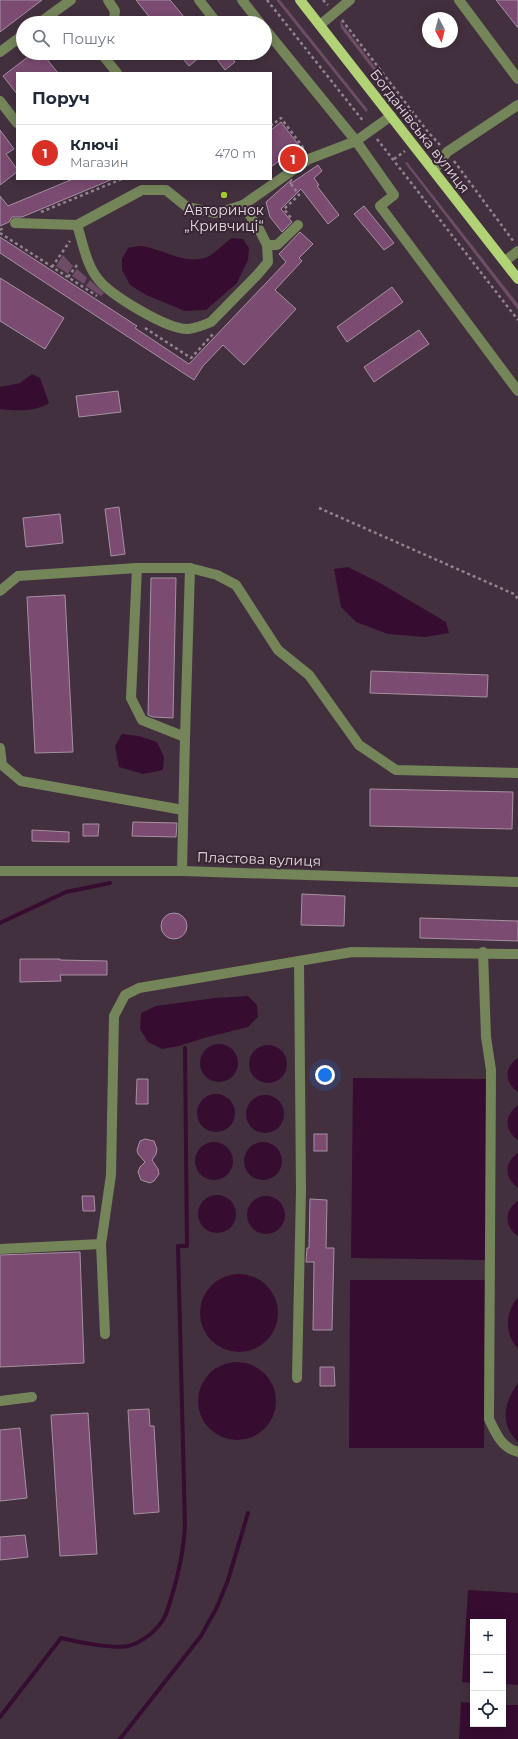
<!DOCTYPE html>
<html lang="uk">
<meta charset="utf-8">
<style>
:root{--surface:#fff;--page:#f6f6f7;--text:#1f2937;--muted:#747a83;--line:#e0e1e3;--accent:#d93025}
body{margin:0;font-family:Montserrat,sans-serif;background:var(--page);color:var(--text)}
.controls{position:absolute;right:12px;bottom:12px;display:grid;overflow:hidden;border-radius:0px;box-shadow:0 2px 10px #0003}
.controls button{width:36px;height:36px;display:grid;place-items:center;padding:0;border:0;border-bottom:1px solid var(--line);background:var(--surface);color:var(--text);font:20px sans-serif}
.compass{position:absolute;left:422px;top:12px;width:36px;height:36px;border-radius:50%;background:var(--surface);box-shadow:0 2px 10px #0003;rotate:173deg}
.you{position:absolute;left:325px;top:1075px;width:14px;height:14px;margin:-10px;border:3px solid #fff;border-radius:50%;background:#1a73e8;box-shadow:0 0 0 6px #1a73e833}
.badge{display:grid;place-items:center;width:26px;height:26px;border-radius:50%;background:var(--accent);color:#fff;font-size:13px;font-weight:700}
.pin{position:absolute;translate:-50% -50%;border:2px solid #fff;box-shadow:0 1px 4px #0006}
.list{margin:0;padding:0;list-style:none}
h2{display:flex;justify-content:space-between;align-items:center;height:52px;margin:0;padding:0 16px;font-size:17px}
h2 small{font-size:13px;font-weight:400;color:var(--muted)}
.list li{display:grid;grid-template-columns:26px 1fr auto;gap:12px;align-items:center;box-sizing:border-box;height:56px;padding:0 16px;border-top:1px solid var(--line)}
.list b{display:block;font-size:15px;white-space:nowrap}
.list p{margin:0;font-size:13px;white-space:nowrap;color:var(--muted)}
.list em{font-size:13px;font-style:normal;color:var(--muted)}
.icon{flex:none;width:22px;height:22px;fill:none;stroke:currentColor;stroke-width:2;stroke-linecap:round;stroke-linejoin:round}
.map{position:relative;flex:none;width:518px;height:1739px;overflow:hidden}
.search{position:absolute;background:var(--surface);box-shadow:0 2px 10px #0003;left:16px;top:16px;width:256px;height:44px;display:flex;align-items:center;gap:10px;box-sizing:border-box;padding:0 14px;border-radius:22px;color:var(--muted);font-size:15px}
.panel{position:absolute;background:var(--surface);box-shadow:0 2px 10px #0003;left:16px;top:72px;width:256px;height:108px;border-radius:0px}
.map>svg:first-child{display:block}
.green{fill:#6d4d66}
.water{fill:#370c31}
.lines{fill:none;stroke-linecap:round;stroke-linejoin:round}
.stream{stroke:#370c31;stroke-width:4}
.building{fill:#7b4b72;stroke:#a690a1}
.path{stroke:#92838f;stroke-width:2.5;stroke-dasharray:3 3;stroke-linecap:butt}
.minor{stroke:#75855a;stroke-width:10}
.major{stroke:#b2d276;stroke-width:10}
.poi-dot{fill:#9eca2f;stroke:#382635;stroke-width:1.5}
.labels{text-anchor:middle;stroke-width:4;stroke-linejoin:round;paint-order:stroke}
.street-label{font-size:14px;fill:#e3d7e0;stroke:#382635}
.poi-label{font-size:14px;fill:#e3d7e0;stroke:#382635}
</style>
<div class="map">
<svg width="518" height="1739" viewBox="0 0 518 1739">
<rect width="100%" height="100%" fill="#43303f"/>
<g class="green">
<polygon points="276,0 280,0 368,110 366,112"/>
<polygon points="340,21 420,126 418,128 341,28"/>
<polygon points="407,162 518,304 518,310 405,163"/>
<polygon points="63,255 73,266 68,274 56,266"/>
<polygon points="77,269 87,278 84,284 72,276"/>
<polygon points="90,280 104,293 101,296 86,286"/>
</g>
<g class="water">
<path d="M232,238L243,239L249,248L248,260L237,283L206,310L185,311L146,295L130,285L122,270V259L128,248C132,247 136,246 140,246C163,248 184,266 207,257C216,253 224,243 232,238Z"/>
<path d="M32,374L40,378L49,403C35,412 17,411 0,409V387L20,383Z"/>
<polygon points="348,567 380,583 446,622 449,633 425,637 388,634 356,622 341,607 334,569"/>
<polygon points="122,734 139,736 157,742 164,757 163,770 143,774 119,767 115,746"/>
<polygon points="248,996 257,1005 258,1017 248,1027 204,1038 179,1046 162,1049 148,1042 140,1029 141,1013 156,1006 215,998"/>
<circle cx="219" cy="1063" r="19"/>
<circle cx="268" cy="1064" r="19"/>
<path d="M518,1058V1092C504,1083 504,1067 518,1058Z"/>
<polygon points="353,1078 488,1079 486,1260 351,1258"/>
<circle cx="216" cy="1113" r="19"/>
<circle cx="265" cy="1114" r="19"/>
<path d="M518,1105V1140C504,1131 504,1115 518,1105Z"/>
<circle cx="214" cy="1161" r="19"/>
<circle cx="263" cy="1161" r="19"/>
<path d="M518,1153V1188C504,1178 504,1162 518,1153Z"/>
<circle cx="217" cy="1214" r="19"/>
<circle cx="266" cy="1215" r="19"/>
<path d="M518,1201V1236C504,1227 504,1210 518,1201Z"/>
<circle cx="239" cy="1313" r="39"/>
<polygon points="350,1280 485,1280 484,1448 349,1448"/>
<path d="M518,1297V1349C504,1333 505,1313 518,1297Z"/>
<circle cx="237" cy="1401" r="39"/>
<path d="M518,1383V1442C499,1424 504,1402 518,1383Z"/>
<polygon points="468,1590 518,1593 518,1685 503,1684 503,1622 473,1622 473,1683 462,1682"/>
<polygon points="461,1702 473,1703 473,1724 503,1724 503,1705 518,1705 518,1739 459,1739"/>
</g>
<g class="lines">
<g class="stream">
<polyline points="0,923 66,892 110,883"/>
<path d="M0,1717L61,1638C77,1642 112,1649 128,1646C142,1643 159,1629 165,1616C169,1608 170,1600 173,1592C180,1567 183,1552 185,1526L178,1246H187L185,1048"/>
<polyline points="120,1739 201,1636 217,1607 228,1580 248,1513"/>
</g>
</g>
<g class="building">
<polygon points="0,0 42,0 0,32"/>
<polygon points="136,0 170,0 189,23 154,23"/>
<polygon points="496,0 518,0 518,28"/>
<polygon points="33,53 42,53 58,73 17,73 17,94 3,76"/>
<polygon points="178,53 205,53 189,66"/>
<polygon points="212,53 228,53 235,62 225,70"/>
<polygon points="281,122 304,152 302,156 285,168 279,161 271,167 271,130"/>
<polygon points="0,130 14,149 6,154 17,169 17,172 0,185"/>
<polygon points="318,165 322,171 314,178 319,185 317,186 339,215 328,224 301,189 281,209 292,222 282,232 270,217 266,202 292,179 290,184"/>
<polygon points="73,179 113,179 22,217 12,217 9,222 0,226 0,196 8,206"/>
<polygon points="364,206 394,243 384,250 354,214"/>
<polygon points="300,232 313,244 299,258 302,261 275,290 296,309 244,365 223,345 203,366 194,380 0,253 0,237 137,326 135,328 189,364 286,262 279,254"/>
<polygon points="0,278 64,318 45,349 0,321"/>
<polygon points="392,287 403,302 347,342 337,327"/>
<polygon points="419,330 429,344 374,382 364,367"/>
<polygon points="118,391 121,412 79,417 76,396"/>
<polygon points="119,507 125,554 111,556 105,509"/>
<polygon points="60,514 63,543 26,547 23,518"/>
<polygon points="151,578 176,578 173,718 153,717 148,715"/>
<polygon points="65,595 73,752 35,753 27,597"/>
<polygon points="371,671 488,675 487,697 370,693"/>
<polygon points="370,789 513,792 512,829 370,826"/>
<polygon points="133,822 177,823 176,837 132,836"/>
<polygon points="83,824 99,824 98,836 83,836"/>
<polygon points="32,830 69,832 69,842 32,841"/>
<polygon points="302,894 345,896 344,926 301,925"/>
<circle cx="174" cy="926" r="13"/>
<polygon points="420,918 518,921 518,941 420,938"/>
<polygon points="20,959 60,959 60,960 107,961 107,975 60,975 61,981 20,982"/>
<polygon points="137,1079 148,1079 148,1104 136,1104"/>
<rect x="314" y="1134" width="13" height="17"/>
<polygon points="145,1139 154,1141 157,1149 156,1154 152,1160 158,1169 159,1174 154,1181 150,1183 141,1180 138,1172 140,1167 145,1162 138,1154 137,1150 140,1141"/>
<polygon points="82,1196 94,1196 95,1211 83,1211"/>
<polygon points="310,1199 327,1200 326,1248 334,1248 332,1330 313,1330 314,1262 306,1262 307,1248 309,1248"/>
<polygon points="80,1252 84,1363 0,1367 0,1255"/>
<polygon points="320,1367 334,1367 335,1386 320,1386"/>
<polygon points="149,1409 150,1426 154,1426 159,1512 134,1514 128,1410"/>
<polygon points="88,1413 97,1554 60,1556 51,1415"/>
<polygon points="20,1428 27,1498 0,1501 0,1430"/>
<polygon points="25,1535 28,1557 0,1560 0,1537"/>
</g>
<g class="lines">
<g class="path">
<polyline points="267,0 364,122"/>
<polyline points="323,0 328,5"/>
<polyline points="342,20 428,132 440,145"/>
<polyline points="271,123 272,125 281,118 305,150"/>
<polyline points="377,139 518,320"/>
<polyline points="394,159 405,151"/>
<polyline points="454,161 514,242"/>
<polyline points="291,184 299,195 284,209 291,218"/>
<polyline points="41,212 122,179"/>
<polyline points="0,230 5,227"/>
<polyline points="0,233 97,296"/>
<polyline points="52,267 70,241"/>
<polyline points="68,277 77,265"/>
<polyline points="145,328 191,358 213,334"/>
<polyline points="319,508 514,594 518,599"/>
</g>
<g class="minor">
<polyline points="108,0 115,11 114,19 110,23"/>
<polyline points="199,0 217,23"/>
<polyline points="242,0 260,23"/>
<polyline points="459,0 518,79"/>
<polyline points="39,23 71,0"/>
<polyline points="320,25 350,0"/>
<polyline points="265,29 356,141 394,195 380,206 518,391"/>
<polyline points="0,52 23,35"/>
<polyline points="101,53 117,73"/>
<polyline points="0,101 17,123"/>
<polyline points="434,170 447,152 518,105"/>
<polyline points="15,223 77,225 142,190 166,190 187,207 215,213 221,212 243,205 309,159 356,141 391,116"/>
<path d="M77,225C83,243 86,264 98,279C110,295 168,330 188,329C196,328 204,325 211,322L258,274L268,262L267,245L259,229L243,205"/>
<polyline points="267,245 277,245 298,225"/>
<polyline points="505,261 518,251"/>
<polyline points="0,591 18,576 137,568"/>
<polyline points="185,737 190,568"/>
<polyline points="0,748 2,765 21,781 183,810"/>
<polyline points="0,871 182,871 518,882"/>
<polyline points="182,871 185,737 142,720 131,698 137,568 190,568 217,575 236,585 278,650 309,675 359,745 396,770 518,773"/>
<path d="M483,952L486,1037L491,1070L489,1419C496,1434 502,1448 518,1452"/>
<polyline points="299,961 352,952 518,954"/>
<polyline points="0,1249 101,1244"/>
<polyline points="105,1334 101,1244 111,1175 114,1016 125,995 139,988 299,961 301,1190 297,1378"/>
<polyline points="0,1401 32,1397"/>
</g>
<polyline class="major" points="300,0 518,279"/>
</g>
<circle class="poi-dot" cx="224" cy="195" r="4"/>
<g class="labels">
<g class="street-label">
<text transform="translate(420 131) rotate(52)" y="5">Богданівська вулиця</text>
<text transform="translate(259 859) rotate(2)" y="5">Пластова вулиця</text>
</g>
<g class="poi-label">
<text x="224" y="215">Авторинок<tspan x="224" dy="16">„Кривчиці“</tspan></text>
</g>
</g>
</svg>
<div class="controls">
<button>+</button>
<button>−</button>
<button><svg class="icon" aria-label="locate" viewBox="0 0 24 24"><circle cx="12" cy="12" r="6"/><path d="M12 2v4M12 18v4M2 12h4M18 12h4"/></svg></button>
</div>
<svg class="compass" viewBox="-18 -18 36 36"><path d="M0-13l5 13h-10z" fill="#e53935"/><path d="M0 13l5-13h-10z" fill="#747a83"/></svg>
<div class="you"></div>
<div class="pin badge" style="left:293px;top:159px">1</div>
<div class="search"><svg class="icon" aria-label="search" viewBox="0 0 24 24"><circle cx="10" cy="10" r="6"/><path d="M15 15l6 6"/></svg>Пошук</div>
<section class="panel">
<h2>Поруч<small></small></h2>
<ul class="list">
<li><span class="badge">1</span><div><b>Ключі</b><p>Магазин</p></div><em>470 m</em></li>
</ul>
</section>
</div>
